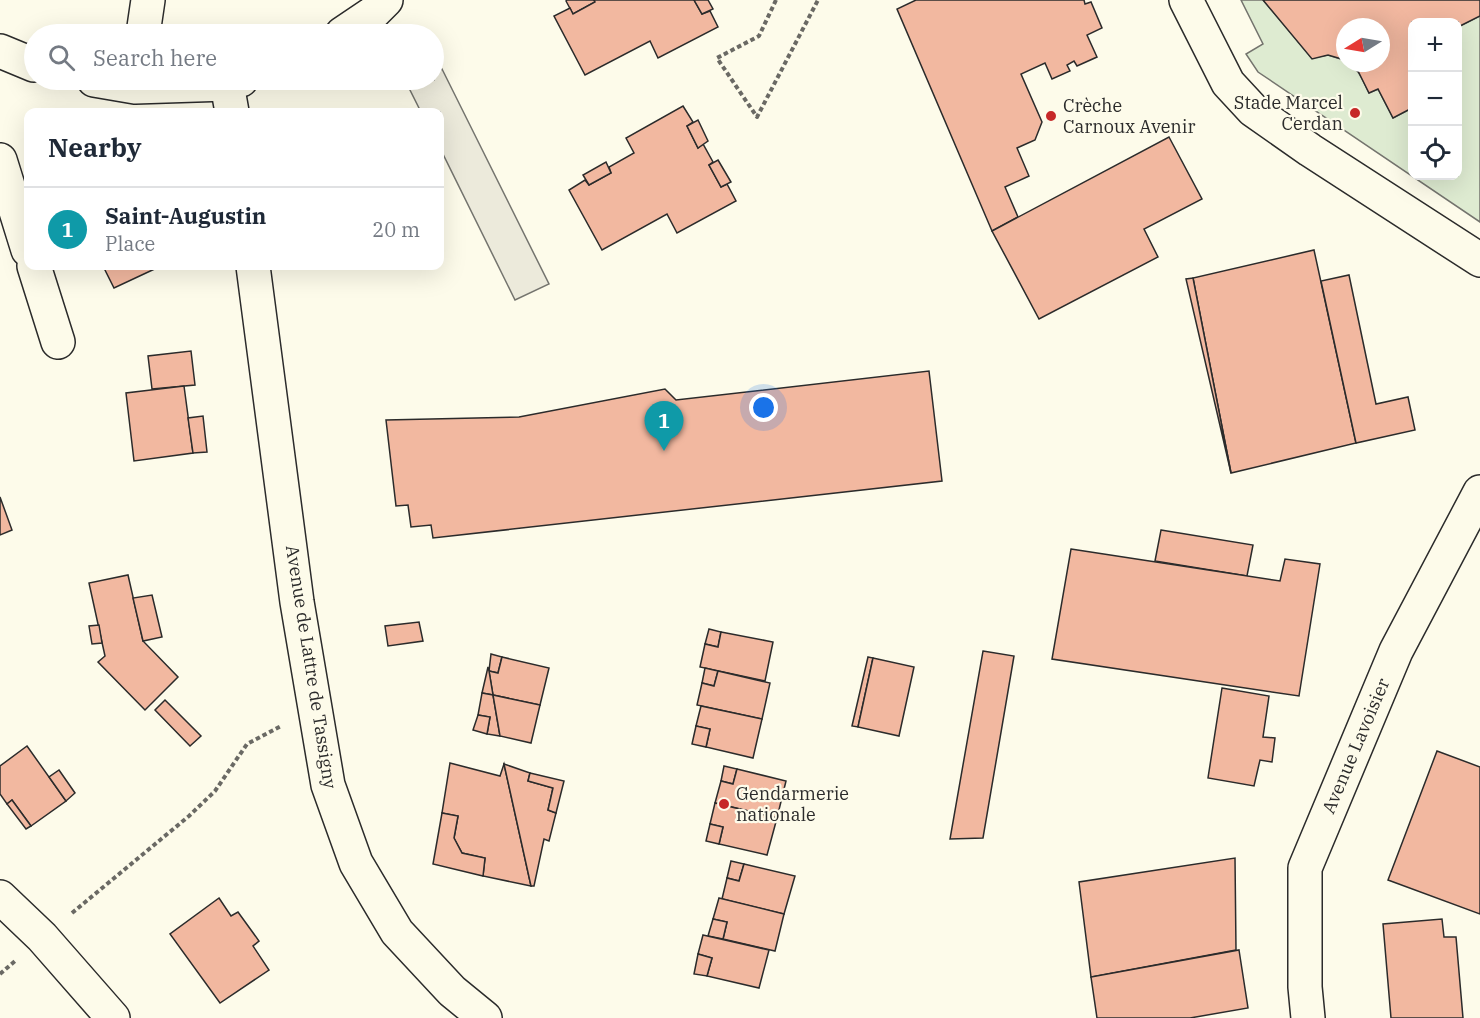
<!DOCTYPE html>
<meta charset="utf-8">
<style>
:root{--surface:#fff;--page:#f2f2f3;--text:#1f2937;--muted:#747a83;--line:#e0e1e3;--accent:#b45309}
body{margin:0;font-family:"IBM Plex Serif",serif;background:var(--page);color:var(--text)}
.controls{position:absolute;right:18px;top:18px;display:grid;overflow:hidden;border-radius:12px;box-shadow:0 6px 24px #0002}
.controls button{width:54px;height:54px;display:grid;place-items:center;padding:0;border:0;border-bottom:2px solid var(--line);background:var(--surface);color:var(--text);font:30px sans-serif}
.compass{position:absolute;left:1336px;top:18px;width:54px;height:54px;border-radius:50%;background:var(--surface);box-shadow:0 6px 24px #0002;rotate:259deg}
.you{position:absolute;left:764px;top:408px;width:21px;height:21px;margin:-15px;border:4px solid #fff;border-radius:50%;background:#1a73e8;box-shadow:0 0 0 9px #1a73e833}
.badge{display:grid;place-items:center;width:39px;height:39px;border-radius:50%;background:var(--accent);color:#fff;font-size:20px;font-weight:700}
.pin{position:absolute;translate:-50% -50px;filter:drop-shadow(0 2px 3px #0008)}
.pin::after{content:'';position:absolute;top:32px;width:21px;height:18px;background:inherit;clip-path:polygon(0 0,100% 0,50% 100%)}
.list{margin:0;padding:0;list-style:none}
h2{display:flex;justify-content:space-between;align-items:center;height:78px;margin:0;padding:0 24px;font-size:26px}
h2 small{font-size:20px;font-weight:400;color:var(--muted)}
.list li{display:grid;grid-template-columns:39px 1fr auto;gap:18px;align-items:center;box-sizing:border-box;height:84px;padding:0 24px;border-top:2px solid var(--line)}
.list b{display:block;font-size:22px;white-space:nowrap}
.list p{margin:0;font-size:20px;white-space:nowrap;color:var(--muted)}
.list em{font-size:20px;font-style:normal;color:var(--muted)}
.icon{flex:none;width:33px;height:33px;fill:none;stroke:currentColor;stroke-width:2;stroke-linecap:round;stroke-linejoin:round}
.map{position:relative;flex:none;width:1480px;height:1018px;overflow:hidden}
.search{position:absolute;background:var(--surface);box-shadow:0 6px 24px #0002;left:24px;top:24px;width:420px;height:66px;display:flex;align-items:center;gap:15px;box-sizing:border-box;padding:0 21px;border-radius:33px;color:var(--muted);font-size:22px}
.panel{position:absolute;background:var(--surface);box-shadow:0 6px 24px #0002;left:24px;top:108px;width:420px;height:162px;border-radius:12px}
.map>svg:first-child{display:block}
.green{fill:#deebd1;stroke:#74746e;stroke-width:1.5}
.parking{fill:#eceadb;stroke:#74746e;stroke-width:1.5}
.building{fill:#f2b8a0;stroke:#2b2b2b;stroke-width:1.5}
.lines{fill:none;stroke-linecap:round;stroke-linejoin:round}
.minor-casing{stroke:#2b2b2b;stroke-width:36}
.path{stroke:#6a6964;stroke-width:4;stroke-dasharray:4.5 3;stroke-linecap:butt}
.minor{stroke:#fdfbea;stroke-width:33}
.poi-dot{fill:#c62828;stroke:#fdfbea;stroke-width:2}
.labels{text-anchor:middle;stroke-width:4.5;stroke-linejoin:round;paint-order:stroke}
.poi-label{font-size:18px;fill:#2b2b2b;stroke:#fdfbea;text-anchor:start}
.street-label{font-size:18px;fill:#2b2b2b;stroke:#fdfbea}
</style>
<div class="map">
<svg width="1480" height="1018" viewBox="0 0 1480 1018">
<rect width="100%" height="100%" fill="#fdfbea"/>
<path class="green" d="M1241,0H1263L1312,58L1328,55L1344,60L1345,63C1359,67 1363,81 1369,93L1378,89L1393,118L1412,108V176H1458V27L1480,16V222L1258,72L1246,54L1263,44Z"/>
<polygon class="parking" points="442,69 549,284 515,300 440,148 440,112 421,112 408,86 421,80 434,80 434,73"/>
<g class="building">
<polygon points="567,0 594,0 595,2 573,14 566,1"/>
<polygon points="594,0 694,0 702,14 710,11 718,27 658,58 650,41 585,75 554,16 570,8 573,14 595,2"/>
<polygon points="694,0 708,0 713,9 702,14"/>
<polygon points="916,0 1084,0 1085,4 1091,2 1102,28 1087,35 1097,57 1077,66 1074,61 1067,65 1070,71 1052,79 1045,63 1021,74 1042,122 1035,140 1017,148 1029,176 1005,187 1018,217 992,231 897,9"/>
<polygon points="1263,0 1480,0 1480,16 1458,27 1458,22 1412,22 1412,108 1393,118 1378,89 1369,93 1357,69 1348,63 1381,63 1381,27 1345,27 1345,60 1328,55 1312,59"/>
<polygon points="683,106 693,122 687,126 698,148 703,144 713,162 709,165 721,187 727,184 736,201 677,233 667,214 602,250 569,190 585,180 589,185 611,173 609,167 634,153 626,138"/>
<polygon points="698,120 708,141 698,148 687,126"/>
<polygon points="1169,137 1202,199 1144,229 1158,257 1039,319 992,231"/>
<polygon points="718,160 731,182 721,187 709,165"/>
<polygon points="606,162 611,173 589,185 583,175"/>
<polygon points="1314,250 1356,443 1231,473 1193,278"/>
<polygon points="103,266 161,266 114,288"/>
<polygon points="1349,275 1376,404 1408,397 1415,430 1356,443 1321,281"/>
<polygon points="1193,278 1231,473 1186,279"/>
<polygon points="191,351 195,385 152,389 148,356"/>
<polygon points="929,371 942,481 433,538 431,525 411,527 408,505 396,506 386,420 519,417 665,389 676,400"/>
<polygon points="184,386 193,453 134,461 126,393"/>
<polygon points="203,416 207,452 193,453 188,418"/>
<polygon points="0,497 12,530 0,535"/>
<polygon points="1161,530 1253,545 1247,576 1155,561"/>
<polygon points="1071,549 1280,581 1285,559 1320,564 1299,696 1052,659"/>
<polygon points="128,575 143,641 178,677 145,710 98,662 105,656 89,583"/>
<polygon points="152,595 162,637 143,641 133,598"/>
<polygon points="419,622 423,641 388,646 385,626"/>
<polygon points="99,625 102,643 92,644 89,626"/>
<polygon points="709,629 721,632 718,647 705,644"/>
<polygon points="721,632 773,642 765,681 700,667 705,644 718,647"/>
<polygon points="983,651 1014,656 983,838 950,839"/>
<polygon points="491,654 502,657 498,673 489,671"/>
<polygon points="502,657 549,668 540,705 493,695 489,671 498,673"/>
<polygon points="868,657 873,658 858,727 852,726"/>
<polygon points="873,658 914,667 899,736 858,727"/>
<polygon points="488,667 489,671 493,695 482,693"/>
<polygon points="705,668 718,671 714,686 702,683"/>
<polygon points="718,671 770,683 762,719 697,705 702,683 714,686"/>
<polygon points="1222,688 1269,696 1263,737 1275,738 1272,762 1260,760 1254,786 1208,778"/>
<polygon points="482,693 493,695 500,736 487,734 490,717 478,715"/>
<polygon points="493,695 540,705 531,743 500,736"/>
<polygon points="165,700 201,736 190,746 155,710"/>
<polygon points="701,706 762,719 753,758 706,747 710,729 696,726"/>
<polygon points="478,715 490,717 487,734 473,730"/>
<polygon points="696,726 710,729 706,747 692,744"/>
<polygon points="27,746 66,801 31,826 12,800 7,804 0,794 0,766"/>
<polygon points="1437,751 1480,767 1480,914 1388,880"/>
<polygon points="450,763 500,776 504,764 531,886 483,876 485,858 462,853 454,838 458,816 442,813"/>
<polygon points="504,764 530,773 528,781 553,788 548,810 556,813 549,841 544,839 534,886 531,886"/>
<polygon points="724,766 737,769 733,784 721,781"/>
<polygon points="737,769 786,781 777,818 715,803 721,781 733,784"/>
<polygon points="59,770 75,793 66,801 49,777"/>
<polygon points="530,773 564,781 556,813 548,810 553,788 528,781"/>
<polygon points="12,800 31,826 26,829 7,804"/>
<polygon points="715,803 777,818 767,855 719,844 723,827 710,824"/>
<polygon points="442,813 458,816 454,838 462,853 485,858 483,876 433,864"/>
<polygon points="710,824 723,827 719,844 706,841"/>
<polygon points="1235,858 1236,950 1091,977 1079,882"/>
<polygon points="731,861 744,864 739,881 727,878"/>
<polygon points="744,864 795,876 784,914 722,899 727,878 739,881"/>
<polygon points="219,898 231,916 238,912 259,941 253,946 269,970 220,1003 170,934"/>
<polygon points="719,898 784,914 775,951 723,939 727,922 713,919"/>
<polygon points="713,919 727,922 723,939 708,936"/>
<polygon points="1442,919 1444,937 1456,937 1463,1018 1391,1018 1383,924"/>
<polygon points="703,935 769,950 759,988 707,976 712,958 698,954"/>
<polygon points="1239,950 1248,1008 1190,1018 1097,1018 1091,977"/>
<polygon points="698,954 712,958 707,976 694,974"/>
</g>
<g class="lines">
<g class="minor-casing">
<g id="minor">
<polyline points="1186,0 1228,83 1253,110 1310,150 1480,260"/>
<polyline points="143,34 148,0"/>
<polyline points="342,34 373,13 386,0"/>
<polyline points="0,51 34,65"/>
<polyline points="94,80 135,87 227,84 241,80"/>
<polyline points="227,84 232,112"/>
<polyline points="0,160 28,250"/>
<polyline points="34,266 58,342"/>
<polyline points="253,266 297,602 328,785 356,863 397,932 452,991 485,1018"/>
<polyline points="0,897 42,937 113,1018"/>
<polyline points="1308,1018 1305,987 1305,868 1396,651 1480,492"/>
</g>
</g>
<g class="path">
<polyline points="776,0 759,36 717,58 757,117 818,0"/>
<polyline points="72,913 189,816 215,791 247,744 281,726"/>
<polyline points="0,974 15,961"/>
</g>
<use href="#minor" class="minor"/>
</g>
<g class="poi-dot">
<circle cx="1355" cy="113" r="6"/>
<circle cx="1051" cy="116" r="6"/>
<circle cx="724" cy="804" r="6"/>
</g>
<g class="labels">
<g class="poi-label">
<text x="1343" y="109" text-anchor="end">Stade Marcel<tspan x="1343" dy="21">Cerdan</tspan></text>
<text x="1063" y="112">Crèche<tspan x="1063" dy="21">Carnoux Avenir</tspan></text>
<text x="736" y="800">Gendarmerie<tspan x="736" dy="21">nationale</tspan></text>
</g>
<g class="street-label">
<text transform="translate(311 667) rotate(81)" y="6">Avenue de Lattre de Tassigny</text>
<text transform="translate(1356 746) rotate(-67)" y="6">Avenue Lavoisier</text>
</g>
</g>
</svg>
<div class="controls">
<button>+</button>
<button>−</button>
<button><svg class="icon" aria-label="locate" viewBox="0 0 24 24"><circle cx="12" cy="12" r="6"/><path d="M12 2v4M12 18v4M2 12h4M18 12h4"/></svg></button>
</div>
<svg class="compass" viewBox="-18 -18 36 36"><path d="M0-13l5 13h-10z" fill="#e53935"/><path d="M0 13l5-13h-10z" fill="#747a83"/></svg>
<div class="you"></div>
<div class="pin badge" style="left:664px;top:451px;background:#0f9aa8">1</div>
<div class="search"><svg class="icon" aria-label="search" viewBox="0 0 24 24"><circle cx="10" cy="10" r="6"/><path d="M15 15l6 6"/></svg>Search here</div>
<section class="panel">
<h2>Nearby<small></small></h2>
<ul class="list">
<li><span class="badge" style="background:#0f9aa8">1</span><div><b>Saint-Augustin</b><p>Place</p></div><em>20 m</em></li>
</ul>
</section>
</div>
